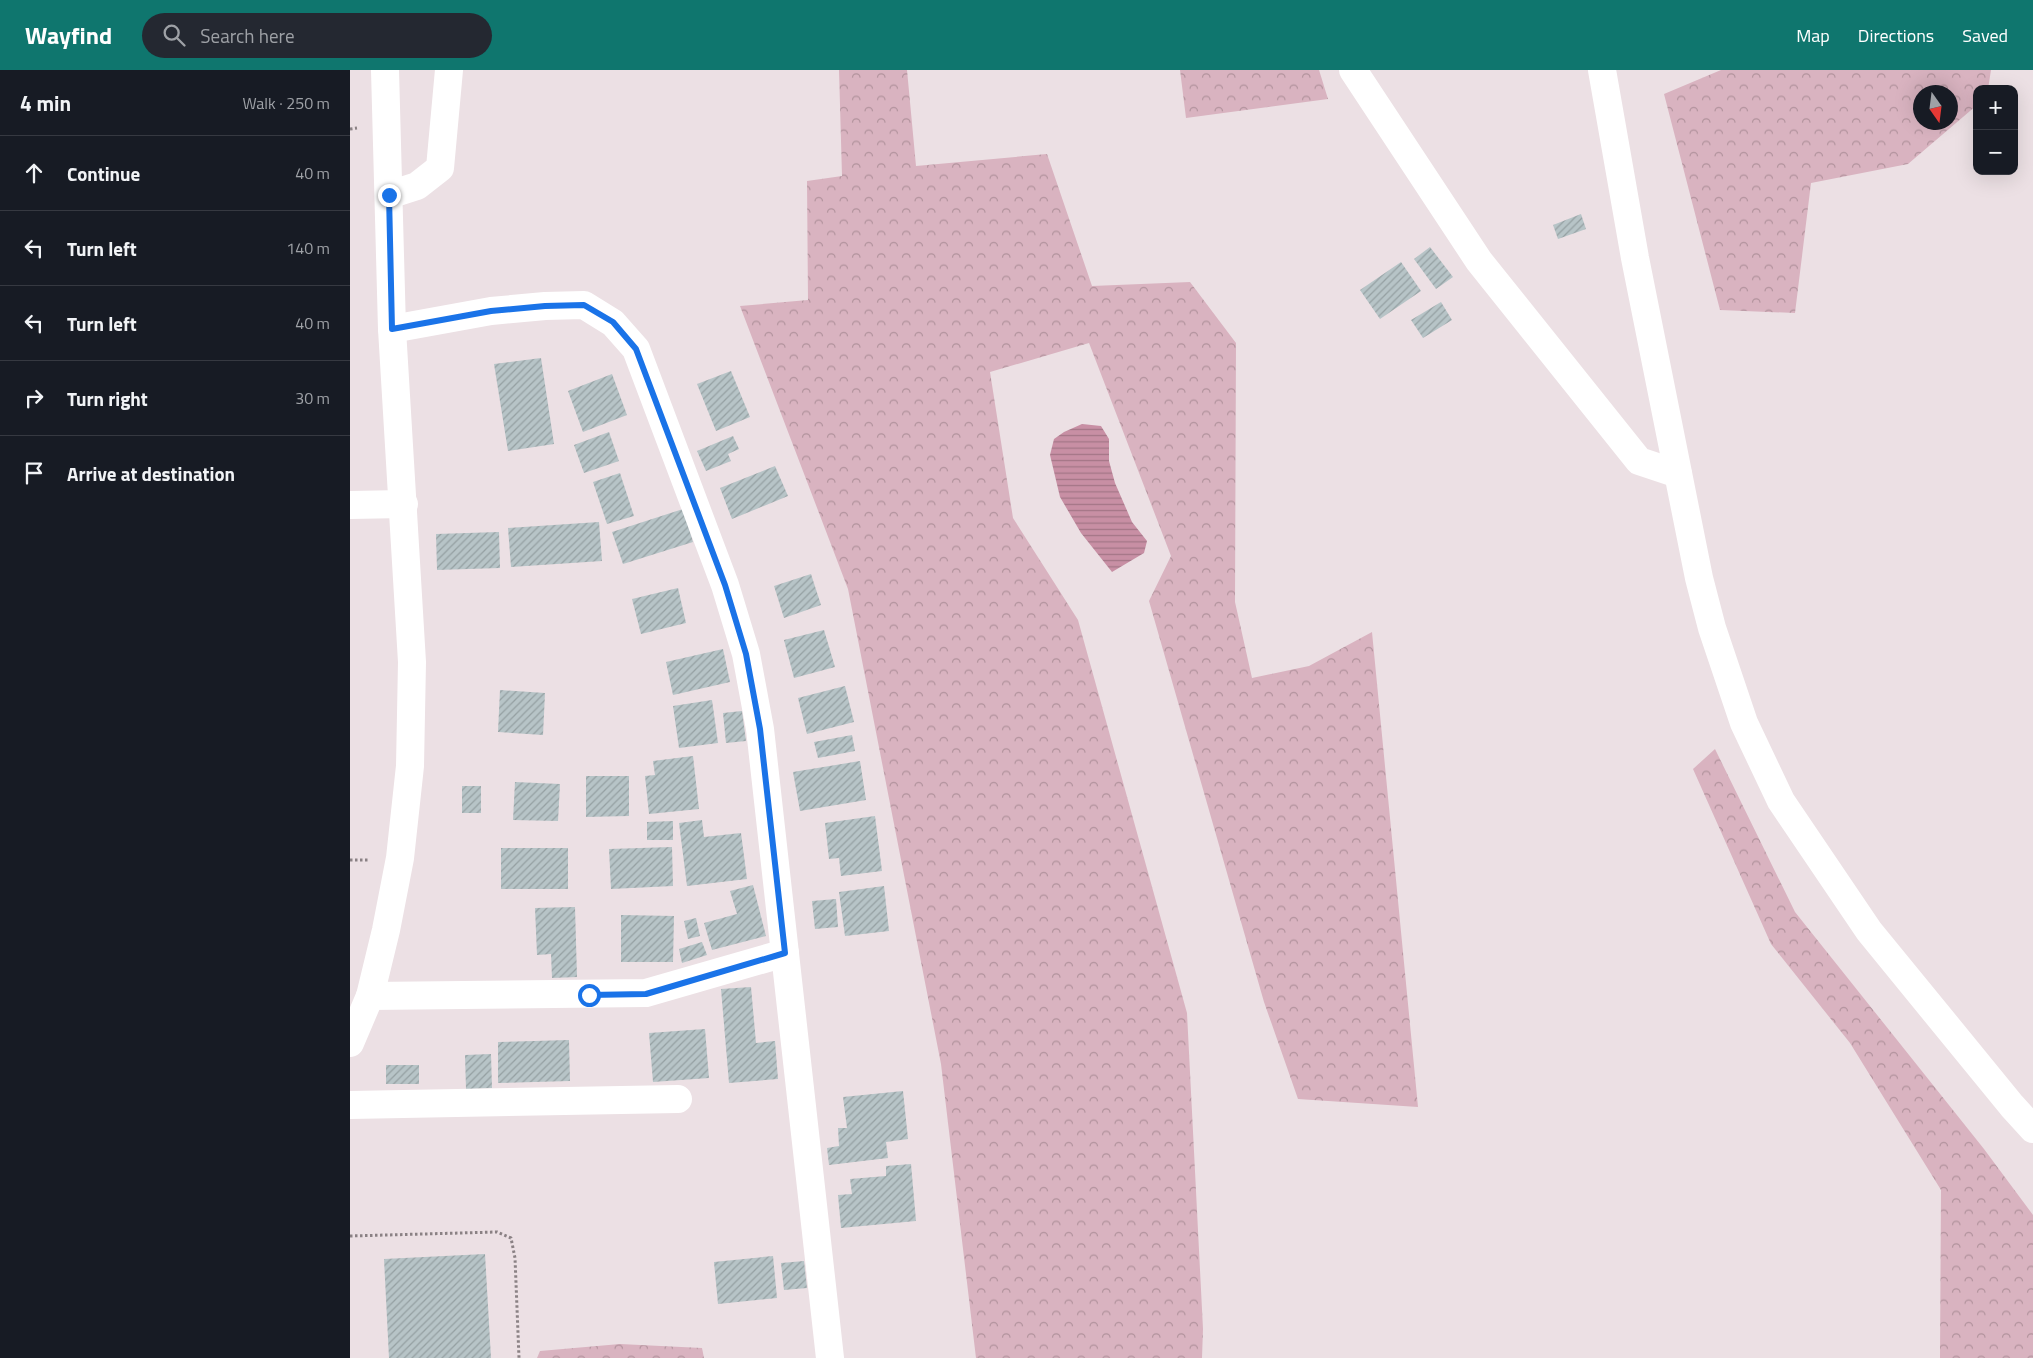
<!DOCTYPE html>
<meta charset="utf-8">
<style>
:root{--surface:#171b24;--page:#242831;--text:#f1f3f6;--muted:#9ea1a6;--line:#363941;--accent:#0f766e}
body{margin:0;font-family:"Titillium Web",sans-serif;background:var(--page);color:var(--text)}
.controls{position:absolute;right:15px;top:15px;display:grid;overflow:hidden;border-radius:10px;box-shadow:0 5px 20px #0002}
.controls button{width:45px;height:45px;display:grid;place-items:center;padding:0;border:0;border-bottom:1px solid var(--line);background:var(--surface);color:var(--text);font:25px sans-serif}
.compass{position:absolute;left:1563px;top:15px;width:45px;height:45px;border-radius:50%;background:var(--surface);box-shadow:0 5px 20px #0002;rotate:166deg}
.stop{position:absolute;width:15px;height:15px;margin:-11px;border:4px solid #1a73e8;border-radius:50%;background:#fff}
.stop.end{background:#1a73e8;border-color:#fff;box-shadow:0 1px 5px #0008}
.list{margin:0;padding:0;list-style:none}
h2{display:flex;justify-content:space-between;align-items:center;height:65px;margin:0;padding:0 20px;font-size:21px}
h2 small{font-size:16px;font-weight:400;color:var(--muted)}
.list li{display:grid;grid-template-columns:32px 1fr auto;gap:15px;align-items:center;box-sizing:border-box;height:75px;padding:0 20px;border-top:1px solid var(--line)}
.list b{display:block;font-size:19px;white-space:nowrap}
.list em{font-size:16px;font-style:normal;color:var(--muted)}
.icon{flex:none;width:28px;height:28px;fill:none;stroke:currentColor;stroke-width:2;stroke-linecap:round;stroke-linejoin:round}
.map{position:relative;flex:none;width:1683px;height:1288px;overflow:hidden}
header{display:flex;align-items:center;gap:30px;box-sizing:border-box;height:70px;padding:0 25px;background:var(--accent);color:#fff}
header strong{font-size:24px}
nav{display:flex;gap:28px;margin-inline-start:auto;font-size:18px}
.search{width:350px;height:45px;background:var(--page);display:flex;align-items:center;gap:12px;box-sizing:border-box;padding:0 18px;border-radius:28px;color:var(--muted);font-size:19px}
main{display:flex}
aside{flex:1;background:var(--surface)}
.map>svg:first-child{display:block}
.forest{fill:url(#forest-crowns);fill-rule:evenodd}
.water{fill:url(#water-rules)}
.building{fill:url(#building-hatch)}
.lines{fill:none;stroke-linecap:round;stroke-linejoin:round}
.path{stroke:#8a8184;stroke-width:3;stroke-dasharray:2.5 2.5;stroke-linecap:butt}
.minor{stroke:#fff;stroke-width:28}
.route{stroke:#1a73e8;stroke-width:6}
</style>
<header>
<strong>Wayfind</strong>
<div class="search"><svg class="icon" aria-label="search" viewBox="0 0 24 24"><circle cx="10" cy="10" r="6"/><path d="M15 15l6 6"/></svg>Search here</div>
<nav><a>Map</a><a>Directions</a><a>Saved</a></nav>
</header>
<main>
<aside>
<h2>4 min<small>Walk · 250 m</small></h2>
<ul class="list">
<li><svg class="icon" aria-label="ahead" viewBox="0 0 24 24"><path d="M12 20V5M6 11l6-6 6 6"/></svg><div><b>Continue</b></div><em>40 m</em></li>
<li><svg class="icon" aria-label="left" viewBox="0 0 24 24"><path d="M17 20v-9H6M10 6l-5 5 5 5"/></svg><div><b>Turn left</b></div><em>140 m</em></li>
<li><svg class="icon" aria-label="left" viewBox="0 0 24 24"><path d="M17 20v-9H6M10 6l-5 5 5 5"/></svg><div><b>Turn left</b></div><em>40 m</em></li>
<li><svg class="icon" aria-label="right" viewBox="0 0 24 24"><path d="M7 20v-9h11M14 6l5 5-5 5"/></svg><div><b>Turn right</b></div><em>30 m</em></li>
<li><svg class="icon" aria-label="arrive" viewBox="0 0 24 24"><path d="M6 21V4h12l-3 4 3 4H6"/></svg><div><b>Arrive at destination</b></div></li>
</ul>
</aside>
<div class="map">
<svg width="1683" height="1288" viewBox="0 0 1683 1288">
<defs>
<pattern id="forest-crowns" width="20" height="18" patternUnits="userSpaceOnUse" patternTransform="scale(1.25)"><rect width="20" height="18" fill="#d9b3c0"/><path d="M2 6a3 3 0 1 1 6 0M12 15a3 3 0 1 1 6 0" fill="none" stroke="#b1929c"/></pattern>
<pattern id="water-rules" width="6" height="5" patternUnits="userSpaceOnUse" patternTransform="scale(1.25)"><rect width="6" height="5" fill="#c88fa4"/><path d="M0 2.5h6" fill="none" stroke="#a37586"/></pattern>
<pattern id="building-hatch" width="6" height="6" patternUnits="userSpaceOnUse" patternTransform="scale(1.25)"><rect width="6" height="6" fill="#b7c4c7"/><path d="M-1 1l2-2M0 6l6-6M5 7l2-2" fill="none" stroke="#95a0a2"/></pattern>
</defs>
<rect width="100%" height="100%" fill="#ece0e4"/>
<g class="forest">
<polygon points="489,0 557,0 566,96 697,84 742,216 840,212 886,273 885,532 902,608 959,596 1022,562 1068,1037 948,1029 914,932 799,531 821,486 739,273 640,302 663,448 728,550 837,943 853,1259 852,1288 626,1288 591,994 498,519 390,236 458,230 457,111 492,106"/>
<polygon points="830,0 969,0 978,29 836,48"/>
<path d="M1371,0H1641L1638,19H1627V35L1558,94L1461,113L1445,243L1370,240L1314,24ZM1600,22V52H1570V22Z"/>
<polygon points="1365,679 1445,842 1634,1079 1683,1145 1683,1288 1590,1288 1591,1120 1500,973 1421,874 1343,699"/>
<polygon points="270,1274 352,1278 354,1288 187,1288 190,1281"/>
</g>
<polygon class="water" points="732,354 751,356 759,369 759,391 765,413 782,452 797,471 794,483 762,502 731,463 710,427 700,385 704,369 714,362"/>
<g class="building">
<polygon points="1231,144 1236,159 1208,169 1203,155"/>
<polygon points="1080,177 1103,207 1086,219 1064,189"/>
<polygon points="1051,192 1071,221 1030,249 1010,220"/>
<polygon points="1091,232 1102,250 1073,268 1061,250"/>
<polygon points="191,288 204,374 158,381 144,294"/>
<polygon points="381,301 400,347 366,361 347,314"/>
<polygon points="262,304 277,345 233,362 218,321"/>
<polygon points="259,362 269,391 234,403 224,375"/>
<polygon points="383,366 389,379 378,384 381,391 356,401 347,381"/>
<polygon points="425,396 438,426 382,449 370,418"/>
<polygon points="270,403 284,446 257,454 243,412"/>
<polygon points="333,439 343,472 273,494 262,462"/>
<polygon points="249,452 252,491 161,497 158,458"/>
<polygon points="149,462 150,498 87,500 86,464"/>
<polygon points="461,504 471,535 434,548 424,516"/>
<polygon points="328,518 336,553 291,564 282,529"/>
<polygon points="474,560 485,597 444,608 434,570"/>
<polygon points="373,579 380,612 323,625 316,592"/>
<polygon points="495,616 504,652 457,664 448,628"/>
<polygon points="150,620 195,623 193,665 148,662"/>
<polygon points="362,630 368,673 329,678 323,636"/>
<polygon points="392,641 396,671 376,673 373,643"/>
<polygon points="502,665 505,681 468,688 464,672"/>
<polygon points="343,686 349,739 299,744 295,706 305,705 303,691"/>
<polygon points="510,691 516,730 450,741 443,702"/>
<polygon points="236,706 279,706 279,746 236,747"/>
<polygon points="165,712 210,714 208,751 163,750"/>
<rect x="112" y="716" width="19" height="27"/>
<polygon points="525,746 532,801 491,806 489,788 479,789 475,753"/>
<polygon points="352,750 354,767 391,763 397,809 337,816 329,753"/>
<polygon points="323,751 323,770 297,770 297,752"/>
<polygon points="322,777 323,816 261,819 259,779"/>
<rect x="151" y="778" width="67" height="41"/>
<polygon points="403,815 416,866 362,880 354,853 387,844 380,821"/>
<polygon points="534,816 539,861 495,866 489,822"/>
<polygon points="486,829 488,857 465,859 462,831"/>
<polygon points="225,837 227,907 202,908 201,884 187,885 185,838"/>
<polygon points="271,845 324,846 323,892 271,892"/>
<polygon points="346,848 350,866 338,869 334,851"/>
<polygon points="352,872 357,885 332,893 329,879"/>
<polygon points="401,917 406,973 425,971 428,1009 379,1013 371,919"/>
<polygon points="355,959 359,1008 303,1012 299,963"/>
<polygon points="219,970 220,1011 148,1013 148,972"/>
<polygon points="141,984 142,1018 116,1019 115,985"/>
<rect x="36" y="995" width="33" height="19"/>
<polygon points="553,1021 558,1069 536,1072 538,1088 479,1095 477,1078 489,1076 488,1058 497,1058 493,1027"/>
<polygon points="561,1094 566,1151 491,1158 488,1125 502,1124 500,1109 536,1106 536,1096"/>
<polygon points="135,1184 141,1288 39,1288 34,1189"/>
<polygon points="423,1186 427,1228 368,1234 364,1192"/>
<polygon points="454,1191 457,1218 434,1220 431,1193"/>
</g>
<g class="lines">
<g class="path">
<polyline points="0,59 7,58"/>
<polyline points="0,790 19,790"/>
<polyline points="0,1166 147,1162 161,1168 165,1188 169,1288"/>
</g>
<g class="minor">
<polyline points="1003,0 1129,191 1289,391 1328,404"/>
<polyline points="1252,0 1285,188 1349,508 1362,558 1394,653 1431,731 1519,861 1662,1036 1683,1059"/>
<polyline points="39,125 67,116 90,98 99,0"/>
<polyline points="42,259 141,241 195,236 234,235 263,253 286,279 375,515 396,584 410,659 480,1288"/>
<polyline points="0,435 54,434"/>
<polyline points="20,926 296,923 435,883"/>
<polyline points="0,973 20,926 36,860 50,788 60,696 62,592 42,259 35,0"/>
<polyline points="0,1035 328,1029"/>
</g>
</g>
<g class="lines">
<polyline class="route" points="39,125 42,259 141,241 195,236 234,235 263,252 286,279 375,515 396,584 410,659 435,883 296,924 239,925"/>
</g>
</svg>
<div class="controls">
<button>+</button>
<button>−</button>
</div>
<svg class="compass" viewBox="-18 -18 36 36"><path d="M0-13l5 13h-10z" fill="#e53935"/><path d="M0 13l5-13h-10z" fill="#9ea1a6"/></svg>
<div class="stop" style="left:239px;top:925px"></div>
<div class="stop end" style="left:39px;top:125px"></div>
</div>
</main>
